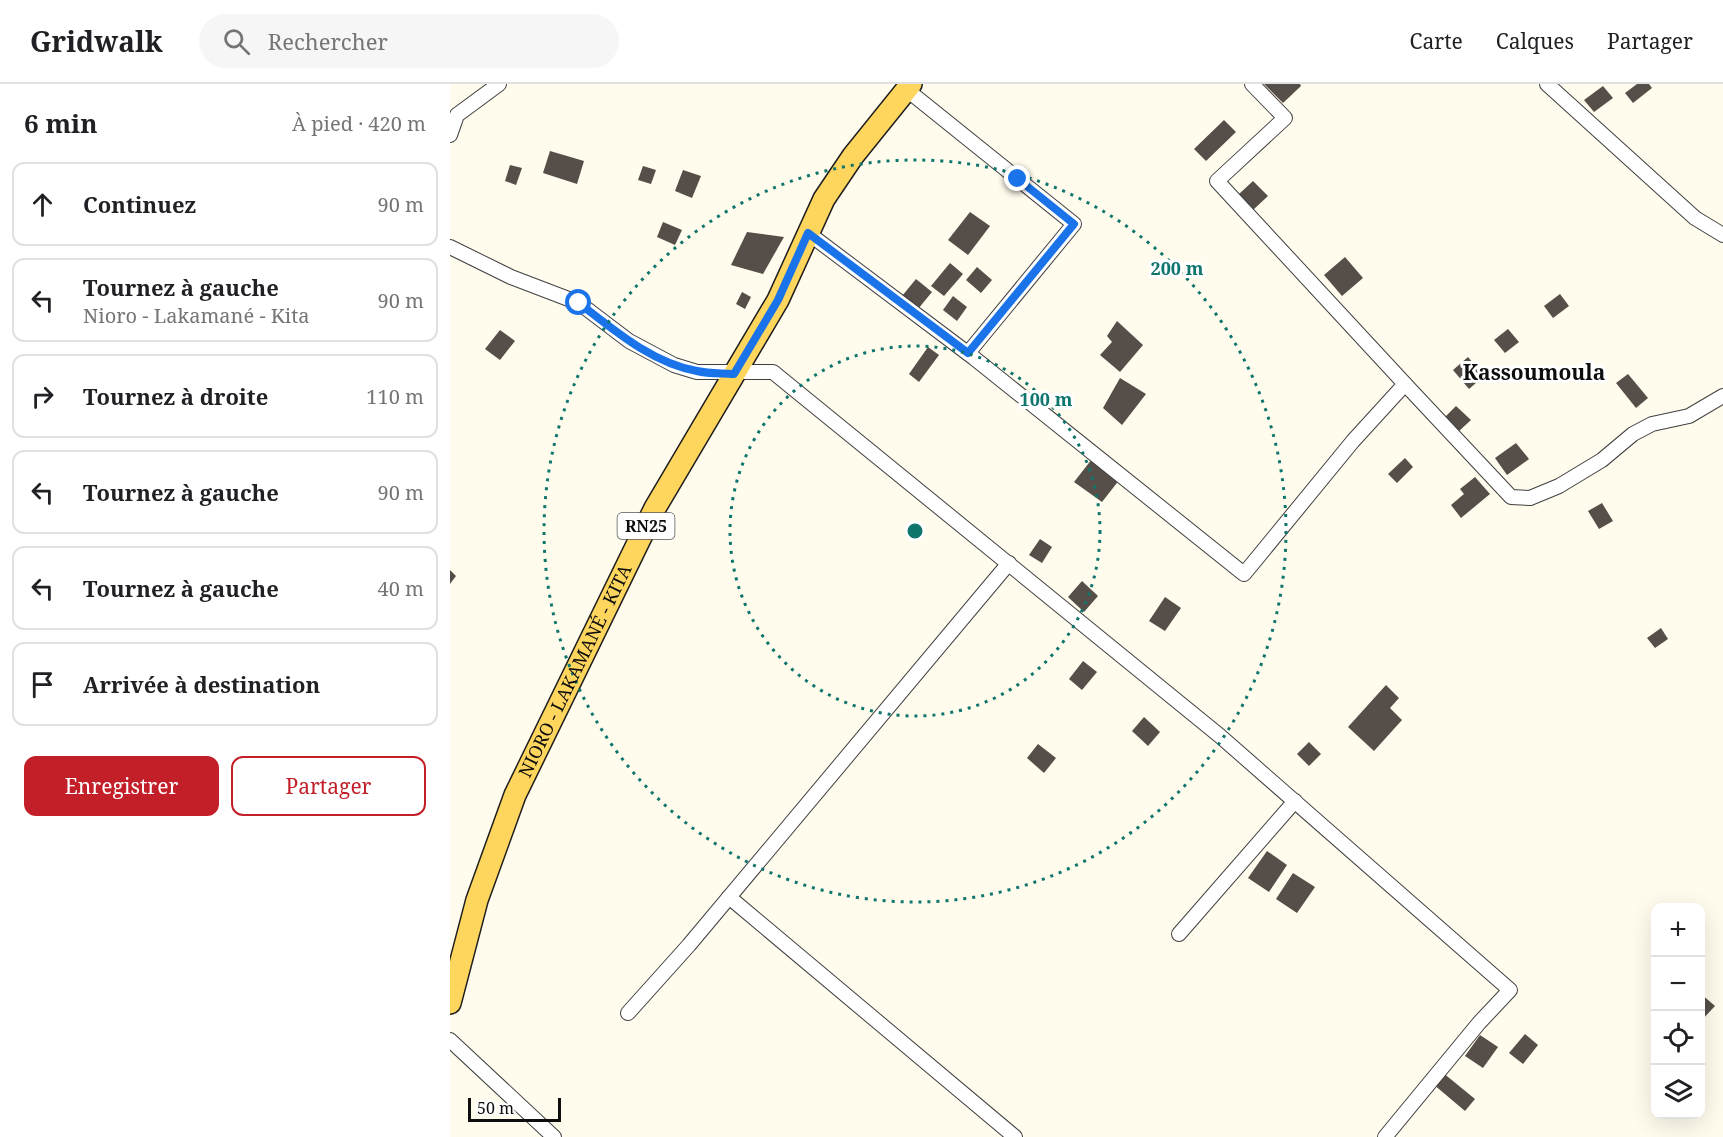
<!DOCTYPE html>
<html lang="fr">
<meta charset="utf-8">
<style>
:root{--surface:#fff;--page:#f6f6f6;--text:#202124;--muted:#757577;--line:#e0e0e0;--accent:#c31f29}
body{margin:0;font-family:"Noto Serif",serif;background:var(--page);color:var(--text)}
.controls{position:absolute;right:18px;bottom:18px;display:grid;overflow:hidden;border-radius:12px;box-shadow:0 6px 24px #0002}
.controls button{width:54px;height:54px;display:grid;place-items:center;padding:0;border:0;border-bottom:2px solid var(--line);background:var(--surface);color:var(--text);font:30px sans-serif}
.scale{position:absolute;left:18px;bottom:15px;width:93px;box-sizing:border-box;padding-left:6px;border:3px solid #0d0d0d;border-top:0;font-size:16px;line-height:21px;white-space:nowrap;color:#0d0d0d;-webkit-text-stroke:4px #fff;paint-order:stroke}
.stop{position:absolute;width:18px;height:18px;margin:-14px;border:4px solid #1a73e8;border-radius:50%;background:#fff}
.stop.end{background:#1a73e8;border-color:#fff;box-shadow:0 2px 6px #0008}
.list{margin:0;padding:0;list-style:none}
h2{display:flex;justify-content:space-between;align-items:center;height:78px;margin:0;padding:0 24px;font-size:26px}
h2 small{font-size:20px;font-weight:400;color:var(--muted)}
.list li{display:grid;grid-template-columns:39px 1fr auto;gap:18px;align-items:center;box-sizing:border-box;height:84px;margin:0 12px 12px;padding:0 12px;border:2px solid var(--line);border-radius:12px}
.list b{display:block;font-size:22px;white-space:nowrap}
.list p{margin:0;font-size:20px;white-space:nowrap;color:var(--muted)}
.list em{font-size:20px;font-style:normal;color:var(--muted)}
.actions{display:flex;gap:12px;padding:18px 24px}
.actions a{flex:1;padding:14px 0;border:2px solid var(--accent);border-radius:12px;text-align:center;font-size:21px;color:var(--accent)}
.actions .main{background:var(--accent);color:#fff}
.icon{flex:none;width:33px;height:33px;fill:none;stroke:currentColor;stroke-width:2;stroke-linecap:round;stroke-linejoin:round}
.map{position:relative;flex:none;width:1273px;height:1053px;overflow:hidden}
header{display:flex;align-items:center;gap:36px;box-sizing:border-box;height:84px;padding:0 30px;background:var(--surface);border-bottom:2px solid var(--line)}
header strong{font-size:28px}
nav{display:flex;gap:33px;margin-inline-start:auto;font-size:21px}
.search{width:420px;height:54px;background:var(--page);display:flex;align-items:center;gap:15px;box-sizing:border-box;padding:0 21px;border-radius:33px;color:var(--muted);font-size:22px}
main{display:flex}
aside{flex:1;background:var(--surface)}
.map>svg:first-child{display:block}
.building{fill:#564e49}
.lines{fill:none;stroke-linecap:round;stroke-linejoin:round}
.minor-casing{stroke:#404040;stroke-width:16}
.primary-casing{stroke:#1e1e1e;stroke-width:24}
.minor{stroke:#fff;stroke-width:14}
.primary{stroke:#fed65e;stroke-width:21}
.route{stroke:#1a73e8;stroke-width:8}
.ring{fill:none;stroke:#0f766e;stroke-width:3;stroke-dasharray:3 6}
.labels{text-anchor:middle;stroke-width:6;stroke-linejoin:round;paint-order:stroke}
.shield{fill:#fff;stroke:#565656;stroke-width:1.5}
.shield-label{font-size:16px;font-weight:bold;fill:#0d0d0d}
.street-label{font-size:18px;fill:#0d0d0d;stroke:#fff}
.quarter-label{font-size:21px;font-weight:bold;fill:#0d0d0d;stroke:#fff}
.centre{fill:#0f766e;stroke:#fff;stroke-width:3}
.ring-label{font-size:18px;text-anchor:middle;font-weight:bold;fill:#0f766e;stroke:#fff;stroke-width:6;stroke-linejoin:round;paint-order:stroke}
</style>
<header>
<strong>Gridwalk</strong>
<div class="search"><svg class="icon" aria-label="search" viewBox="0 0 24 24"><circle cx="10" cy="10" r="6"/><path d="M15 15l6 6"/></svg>Rechercher</div>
<nav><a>Carte</a><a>Calques</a><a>Partager</a></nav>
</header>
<main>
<aside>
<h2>6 min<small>À pied · 420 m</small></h2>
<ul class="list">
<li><svg class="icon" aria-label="ahead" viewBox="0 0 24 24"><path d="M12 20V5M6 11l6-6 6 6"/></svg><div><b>Continuez</b></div><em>90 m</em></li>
<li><svg class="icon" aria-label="left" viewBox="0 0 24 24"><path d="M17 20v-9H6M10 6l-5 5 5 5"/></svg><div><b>Tournez à gauche</b><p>Nioro - Lakamané - Kita</p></div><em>90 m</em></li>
<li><svg class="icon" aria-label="right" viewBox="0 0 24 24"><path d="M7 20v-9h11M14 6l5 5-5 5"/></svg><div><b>Tournez à droite</b></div><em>110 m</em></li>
<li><svg class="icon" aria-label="left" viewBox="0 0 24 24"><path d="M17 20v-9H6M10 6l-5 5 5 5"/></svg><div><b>Tournez à gauche</b></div><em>90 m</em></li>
<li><svg class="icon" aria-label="left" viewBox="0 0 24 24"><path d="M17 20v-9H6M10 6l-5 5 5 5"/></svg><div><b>Tournez à gauche</b></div><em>40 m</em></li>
<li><svg class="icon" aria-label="arrive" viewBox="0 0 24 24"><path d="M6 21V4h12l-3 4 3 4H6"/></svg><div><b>Arrivée à destination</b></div></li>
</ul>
<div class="actions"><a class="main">Enregistrer</a><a>Partager</a></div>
</aside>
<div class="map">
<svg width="1273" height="1053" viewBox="0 0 1273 1053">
<rect width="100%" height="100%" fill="#fffbed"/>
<g class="building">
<polygon points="814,0 850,0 851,2 833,19"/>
<polygon points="1187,0 1199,0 1202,4 1183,19 1175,9"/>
<polygon points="1153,2 1163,14 1144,28 1134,16"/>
<polygon points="774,36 786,48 756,77 744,65"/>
<polygon points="100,67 134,77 127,100 93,89"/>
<polygon points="60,81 72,84 66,101 55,97"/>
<polygon points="193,82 206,86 201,100 188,96"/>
<polygon points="233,86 251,92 242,114 225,107"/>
<polygon points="803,97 818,112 803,126 789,110"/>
<polygon points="520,128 540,142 518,171 498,156"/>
<polygon points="213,138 232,146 225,161 207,153"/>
<polygon points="297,148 334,153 313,190 281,181"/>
<polygon points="895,173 913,194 892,212 874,191"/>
<polygon points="500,179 513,190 494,212 481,202"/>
<polygon points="527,183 542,196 531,209 516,196"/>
<polygon points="466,195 482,208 468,225 452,212"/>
<polygon points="292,208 301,213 295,225 286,220"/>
<polygon points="1110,210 1119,222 1103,234 1094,222"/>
<polygon points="503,212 517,223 507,237 493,226"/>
<polygon points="667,237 693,261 670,288 650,271 662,258 657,252"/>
<polygon points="1058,245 1069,258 1055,269 1044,256"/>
<polygon points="50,246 65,257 50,276 35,265"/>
<polygon points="478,263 489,271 469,298 459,290"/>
<polygon points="1018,273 1034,292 1019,305 1003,286"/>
<polygon points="1178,290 1198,314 1186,324 1166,299"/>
<polygon points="670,294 696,310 672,341 653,324"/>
<polygon points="1006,322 1021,336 1008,348 994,334"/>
<polygon points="1066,359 1079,375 1057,391 1045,374"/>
<polygon points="955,374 963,383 947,399 938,390"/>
<polygon points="642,375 670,395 652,418 624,398"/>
<polygon points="1025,393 1040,410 1011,434 1001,421 1014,410 1010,405"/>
<polygon points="1152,419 1163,437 1149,445 1138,427"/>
<polygon points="590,455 602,463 592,479 579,471"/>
<polygon points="0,486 6,492 0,500"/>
<polygon points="632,497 648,512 634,528 618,513"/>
<polygon points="715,513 731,524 715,547 699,537"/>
<polygon points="1211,544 1218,555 1205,564 1197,554"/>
<polygon points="633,577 647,588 632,606 619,595"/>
<polygon points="936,601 949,614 940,624 952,636 924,667 898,643"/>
<polygon points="694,633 710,648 698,662 682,647"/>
<polygon points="859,658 871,670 859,682 847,670"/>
<polygon points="588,660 606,674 594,689 577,674"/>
<polygon points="817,767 837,781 819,808 798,794"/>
<polygon points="843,789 865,803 847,829 826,815"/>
<polygon points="1250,909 1265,922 1250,938"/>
<polygon points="1075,950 1088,961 1073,980 1059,969"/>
<polygon points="1030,951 1048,963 1033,984 1015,972"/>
<polygon points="992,988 1025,1015 1015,1027 983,1000"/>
</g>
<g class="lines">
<g class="minor-casing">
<g id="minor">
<polyline points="1097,0 1245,134 1273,151"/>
<polyline points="456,5 624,140 518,269"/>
<polyline points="0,51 7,31 49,0"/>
<polyline points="358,149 524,274 794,490 903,357 955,300 767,97 835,34 802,0"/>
<polyline points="0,163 61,193 129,219 179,257 224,281 247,288 323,288 770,652 1060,906 1029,939 935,1053"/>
<polyline points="955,300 1061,413 1080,414 1109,402 1152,376 1183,350 1202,340 1239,332 1273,312"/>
<polyline points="279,813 565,1053"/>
<polyline points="729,850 845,717"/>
<polyline points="178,929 239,861 559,479"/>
<polyline points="0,956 104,1053"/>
</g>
</g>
<g class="primary-casing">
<g id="primary">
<path id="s1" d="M0,919L27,816L65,711L205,424L328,216L374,115L403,72L461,0"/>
</g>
</g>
<use href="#minor" class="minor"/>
<use href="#primary" class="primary"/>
</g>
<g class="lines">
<path class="route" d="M129,219C164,246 202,279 247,287C259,290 272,289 284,290L328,216L358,149L518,269L624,140L568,95"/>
</g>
<g class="ring">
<circle cx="465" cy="447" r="185"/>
<circle cx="465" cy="447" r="371"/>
</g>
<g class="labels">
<rect class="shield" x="167.5" y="429" width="57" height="26" rx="4.5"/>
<g class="shield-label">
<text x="196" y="448">RN25</text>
</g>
<g class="street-label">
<text dy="6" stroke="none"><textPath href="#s1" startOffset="356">NIORO - LAKAMANÉ - KITA</textPath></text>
</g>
<g class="quarter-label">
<text x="1084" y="296">Kassoumoula</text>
</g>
</g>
<circle cx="465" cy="447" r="9" class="centre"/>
<g class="ring-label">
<text x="727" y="191">200 m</text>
<text x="596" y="322">100 m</text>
</g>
</svg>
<div class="controls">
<button>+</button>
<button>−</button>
<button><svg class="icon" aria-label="locate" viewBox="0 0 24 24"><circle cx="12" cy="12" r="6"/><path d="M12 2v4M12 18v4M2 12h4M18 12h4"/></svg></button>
<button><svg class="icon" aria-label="layers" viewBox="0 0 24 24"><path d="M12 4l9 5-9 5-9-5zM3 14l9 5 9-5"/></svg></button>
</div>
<div class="scale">50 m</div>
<div class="stop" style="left:129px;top:219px"></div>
<div class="stop end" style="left:568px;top:95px"></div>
</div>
</main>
